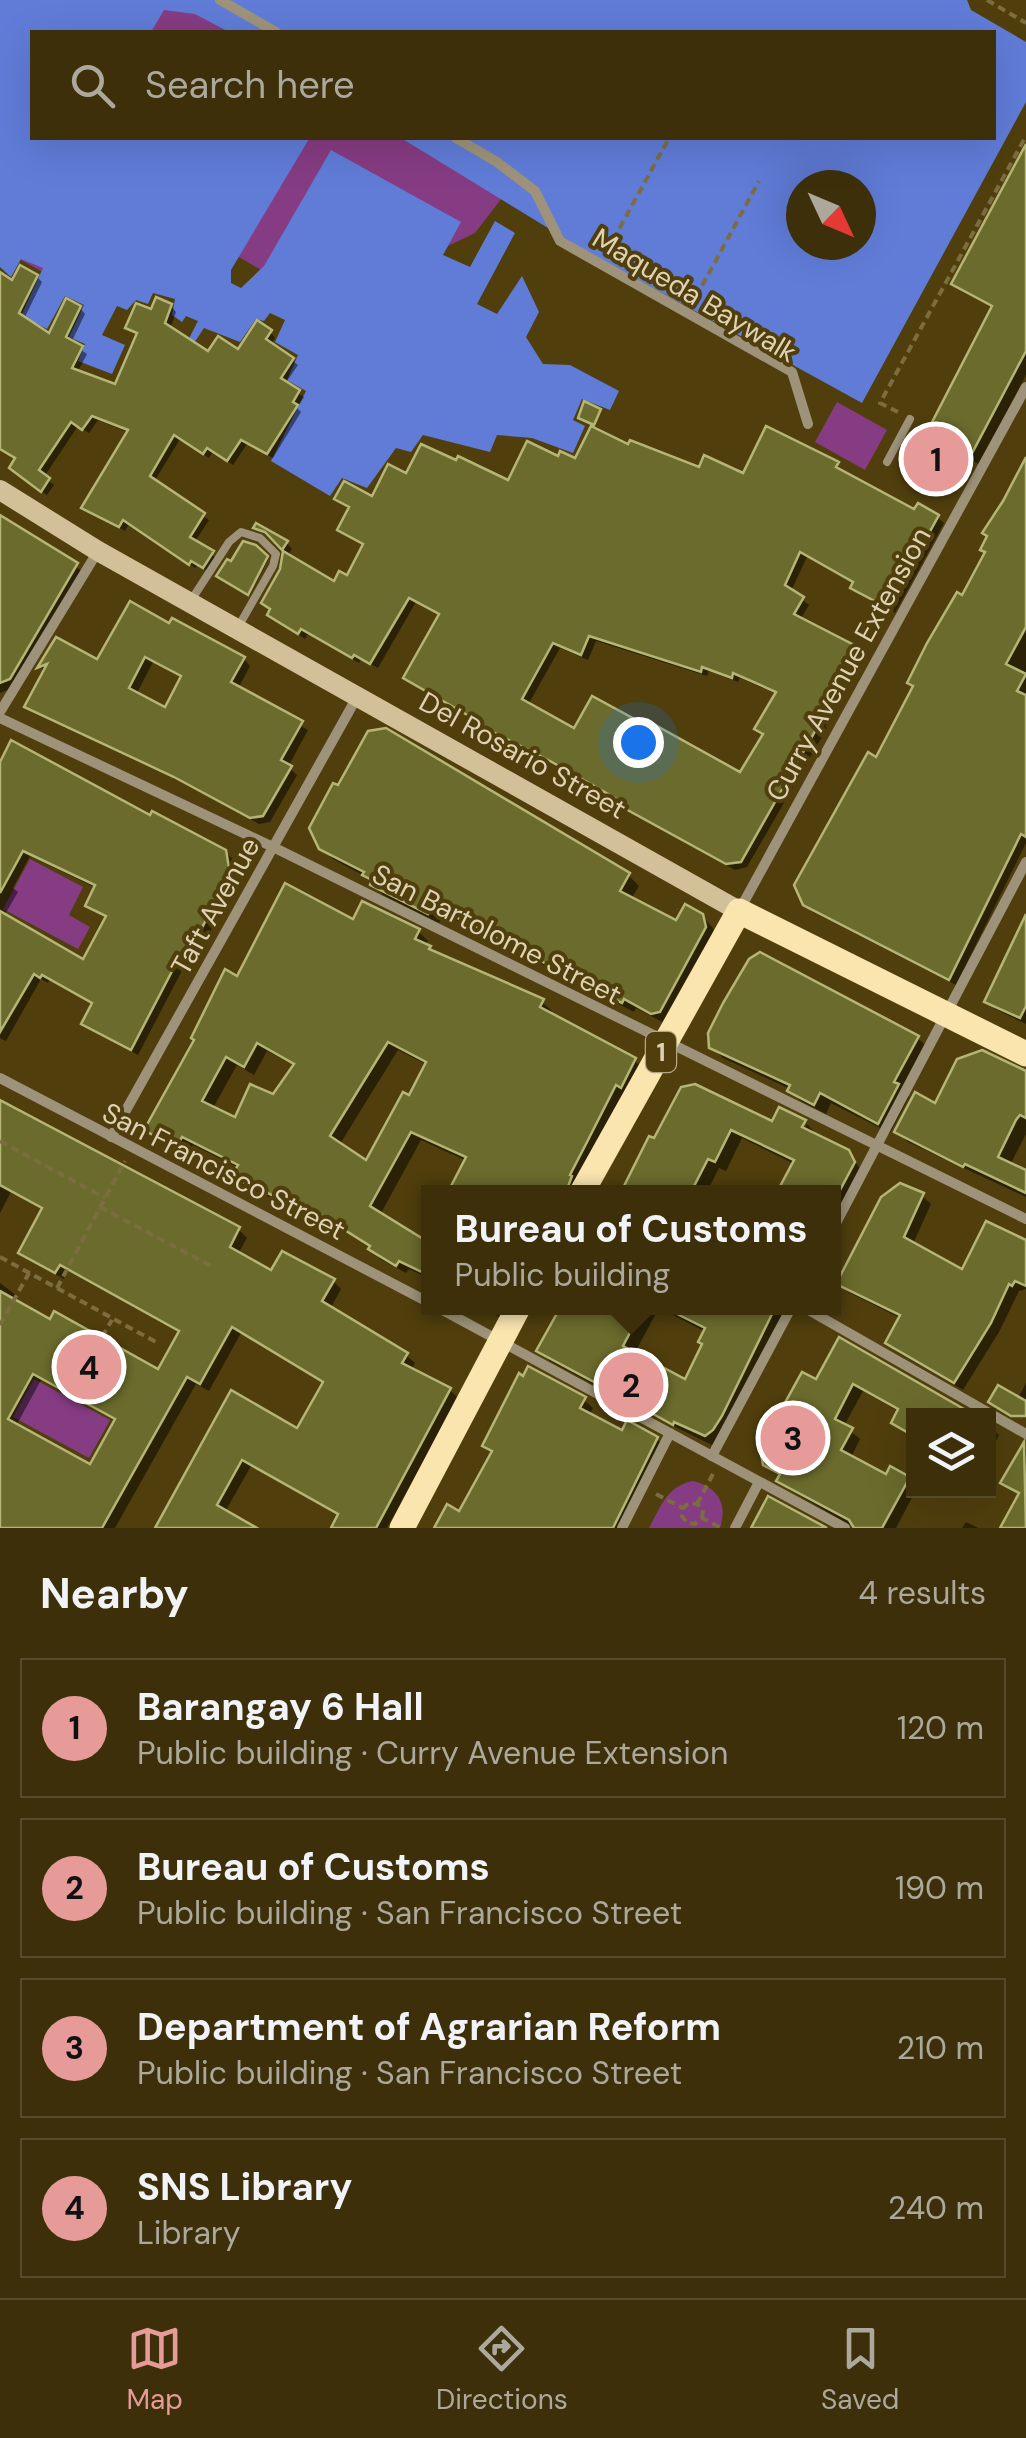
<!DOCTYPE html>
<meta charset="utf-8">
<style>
:root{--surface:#3c2f0a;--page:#433713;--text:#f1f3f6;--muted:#aca99c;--line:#554a2b;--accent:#e69b98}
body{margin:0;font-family:"DM Sans",sans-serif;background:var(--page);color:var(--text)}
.controls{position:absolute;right:30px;bottom:30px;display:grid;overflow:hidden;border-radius:0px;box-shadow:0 10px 40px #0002}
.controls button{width:90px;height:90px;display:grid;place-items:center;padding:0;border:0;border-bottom:2px solid var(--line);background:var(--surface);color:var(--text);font:50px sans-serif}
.compass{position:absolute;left:786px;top:170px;width:90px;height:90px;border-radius:50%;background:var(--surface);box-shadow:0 10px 40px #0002;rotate:134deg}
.you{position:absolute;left:638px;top:742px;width:35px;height:35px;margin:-25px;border:8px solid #fff;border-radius:50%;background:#1a73e8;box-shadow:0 0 0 15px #1a73e833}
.badge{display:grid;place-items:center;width:65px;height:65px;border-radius:50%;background:var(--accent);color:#111;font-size:32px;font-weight:700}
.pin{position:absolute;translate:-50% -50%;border:5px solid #fff;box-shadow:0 2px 10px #0006}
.popup{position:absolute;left:421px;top:1185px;width:420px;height:130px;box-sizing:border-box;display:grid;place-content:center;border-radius:0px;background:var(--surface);filter:drop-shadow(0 2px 8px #0005);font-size:32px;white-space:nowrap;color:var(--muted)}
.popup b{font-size:38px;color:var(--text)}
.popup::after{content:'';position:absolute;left:50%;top:100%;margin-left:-20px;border:20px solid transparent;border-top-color:var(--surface)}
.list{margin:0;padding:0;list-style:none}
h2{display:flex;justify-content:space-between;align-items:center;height:130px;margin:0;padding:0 40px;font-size:42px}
h2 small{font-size:32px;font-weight:400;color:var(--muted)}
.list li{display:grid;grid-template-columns:65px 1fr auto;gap:30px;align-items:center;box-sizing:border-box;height:140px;margin:0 20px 20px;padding:0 20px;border:2px solid var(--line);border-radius:0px}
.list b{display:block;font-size:38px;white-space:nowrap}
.list p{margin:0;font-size:32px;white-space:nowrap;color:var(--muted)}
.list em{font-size:32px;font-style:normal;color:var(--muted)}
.icon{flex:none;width:55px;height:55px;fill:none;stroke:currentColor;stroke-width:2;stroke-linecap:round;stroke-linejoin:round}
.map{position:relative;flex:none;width:1026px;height:1528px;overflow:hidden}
.search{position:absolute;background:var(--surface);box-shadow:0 10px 40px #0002;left:30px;right:30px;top:30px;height:110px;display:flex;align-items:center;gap:25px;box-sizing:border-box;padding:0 35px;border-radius:0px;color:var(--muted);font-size:38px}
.sheet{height:770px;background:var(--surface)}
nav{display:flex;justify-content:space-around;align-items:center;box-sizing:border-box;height:140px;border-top:2px solid var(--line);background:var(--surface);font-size:28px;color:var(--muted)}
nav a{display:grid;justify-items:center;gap:5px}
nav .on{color:var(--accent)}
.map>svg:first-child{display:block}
.green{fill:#863c83}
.water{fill:#607cd7;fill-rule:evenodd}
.shadow{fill:#0007;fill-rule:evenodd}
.building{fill:#6b6b2d;stroke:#b5b675;stroke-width:2.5;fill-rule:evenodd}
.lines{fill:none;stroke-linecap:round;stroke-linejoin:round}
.path{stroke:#7c6d40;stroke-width:4;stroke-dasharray:8 5;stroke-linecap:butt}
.lane{stroke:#9e937a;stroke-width:8}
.street{stroke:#9e937a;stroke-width:10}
.secondary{stroke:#d2c198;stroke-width:20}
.primary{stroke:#fae5af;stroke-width:25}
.labels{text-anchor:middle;stroke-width:8;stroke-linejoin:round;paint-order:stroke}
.shield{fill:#503f0d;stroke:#b3a681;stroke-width:2.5}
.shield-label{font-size:25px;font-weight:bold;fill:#ded2b3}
.street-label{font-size:28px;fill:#ded2b3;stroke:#503f0d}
</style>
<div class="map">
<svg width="1026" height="1528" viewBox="0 0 1026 1528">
<rect width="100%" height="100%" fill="#503f0d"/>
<g class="green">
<polygon points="0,0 199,0 254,32 32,32 32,138 431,138 512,185 475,233 367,285 317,303 144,201 92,300 0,248"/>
<polygon points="837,402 887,430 865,470 815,442"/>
<polygon points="30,859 83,887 69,915 90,927 78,949 3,909"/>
<polygon points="34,1379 110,1420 89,1458 13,1417"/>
<path d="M693,1481C718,1487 728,1504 720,1528H649C661,1506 667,1486 693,1481Z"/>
</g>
<path class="water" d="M0,0H967L971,10L1026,42V102L862,403L579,247L401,138H994V32H229L195,14L164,10L151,32H32V138L309,139L231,270V283L241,288L264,266L331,150L461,222L443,255L470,267L495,221L515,233L477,304L497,314L522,276L539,312L526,337L543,364L570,365L619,391L610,410L582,399L573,420L585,426L573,453L532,438L497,435L490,452L423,435L411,452L396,448L367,488L342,478L330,496L271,461L306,391L287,380L298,355L275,342L285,320L270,313L264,321L256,319L240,342L204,328L184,358L180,356L198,321L186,316L182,322L172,315L175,299L153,293L148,304L136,300L127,310L117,306L102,335L125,345L112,374L78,361L85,344L69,337L84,305L65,296L47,329L21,316L43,268L21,259L11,277L0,267ZM801,185H861V245H801Z"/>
<g class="shadow">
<polygon points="1026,149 1026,375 979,464 971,460 957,486 924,469 915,460 994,308 963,292 954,283"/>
<polygon points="0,275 13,283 37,277 42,282 24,319 50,337 80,308 85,314 71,343 87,354 77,373 116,388 139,335 128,328 152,313 171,306 176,312 170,329 209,354 239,353 270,332 275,338 270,345 298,365 285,384 304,397 297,408 301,412 273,458 247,444 233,465 213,451 209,458 180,439 154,482 209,520 194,543 218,559 209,572 198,565 195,568 129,524 125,531 85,508 130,433 98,420 89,433 78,426 44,477 54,485 47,495 17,473 17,459 0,448"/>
<path d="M630,447L700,470L744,476L837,464L842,473L915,512L937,517L944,523L895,613L860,594L853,587L855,584L807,557L791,591L809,605L800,620L863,656L825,726L827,728L747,867L735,870L623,808L617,800L559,767L484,729L478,722L412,684L406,677L441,616L416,602L378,668L361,659L359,663L308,634L305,639L270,615L348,579L364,546L340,530L351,509L337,499H373L408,477L509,483L559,459L576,461ZM596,641L707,676L709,671L738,682L740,678L777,694L757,729L765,736L741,776L575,731L528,705L560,648L588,660Z"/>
<polygon points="1026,460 1026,843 956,985 813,912 805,904 987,553"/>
<polygon points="0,517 84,572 17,686 0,693"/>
<polygon points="257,526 287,543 292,549 289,554"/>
<polygon points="255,547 268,560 250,595 221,578"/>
<path d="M170,626L244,659L250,666L238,689L308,730L288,767L297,775L270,822L259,824L184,783L34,713L28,706L45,672L40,667L57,641L98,662ZM153,662L182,678L166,710L136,695Z"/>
<path d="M0,768L151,818L225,852L233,859L236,881L194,964L187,961L138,1055L91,1030L84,1023L94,1005L49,980L48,983L41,979L6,1041L0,1038ZM30,856L96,888L88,905L107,918L84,962L4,916L18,892L13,888Z"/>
<polygon points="321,848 628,875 639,886 631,899 677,923 702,916 713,928 716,939 664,1023 636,1008 634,1012 444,914 439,923 383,895 368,878 333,859"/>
<polygon points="1026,920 1026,1024 995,1009 987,1001"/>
<path d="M355,922L418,931L428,941L425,946L435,954L542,1002L552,1011L550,1016L634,1060L644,1070L579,1192H459L453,1187L467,1161L421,1140L380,1215L428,1245V1278L409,1269L406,1273L380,1259L371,1248L294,1200L291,1207L244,1186L234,1177L239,1168L193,1145L187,1155L157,1139L147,1130L239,980ZM398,1050L427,1065L410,1099L367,1164L340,1144ZM267,1051L296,1066L274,1097L237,1121L213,1108L237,1065L254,1075Z"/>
<polygon points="918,1038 929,1049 905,1093 909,1097 890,1133 831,1103 826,1114 801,1101 790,1089 723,1058 712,1047"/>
<polygon points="1026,1075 1026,1134 1010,1165 1026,1173 1026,1197 908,1142 897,1131 936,1106"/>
<polygon points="683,1089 773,1124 802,1122 799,1139 807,1124 815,1133 814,1135 848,1152 864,1174 834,1231 834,1192 779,1192 794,1164 742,1138 726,1171 719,1168 707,1192 623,1192 650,1139 655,1142"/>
<path d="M0,1103L239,1230L247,1238L238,1254L272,1273L333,1281L341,1289L330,1309L406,1355L415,1363L411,1370L450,1390L458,1398L387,1528H334L340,1516L251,1466L225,1512L251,1528H158L232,1394L298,1431L325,1384L241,1333L209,1391L196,1384L115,1528H0V1283L17,1296L14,1302L159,1372L181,1333L68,1271L64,1279L29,1260L21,1252L43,1210L11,1192L0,1213ZM41,1380L117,1421L91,1467L16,1426Z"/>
<polygon points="922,1196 931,1204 913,1244 963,1272 1026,1242 1026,1289 1019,1291 999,1332 963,1390 897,1352 888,1343 902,1319 848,1292 839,1284"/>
<polygon points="481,1308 514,1308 507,1321"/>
<path d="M561,1308H791L724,1440L712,1445L649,1414L639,1403L607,1386L605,1391L550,1361L539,1350ZM659,1308L706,1332L705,1345L686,1382L634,1354Z"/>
<polygon points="840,1341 914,1416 914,1438 894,1423 900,1412 863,1391 844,1426 860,1439 851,1458 887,1477 909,1479 914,1484 914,1490 916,1490 896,1528 855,1528 788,1489 779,1480 781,1476 765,1463"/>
<polygon points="1026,1383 1026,1406 1018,1398"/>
<polygon points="584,1400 593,1408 589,1416 623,1433 657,1439 666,1448 625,1528 437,1528 460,1514 493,1454 485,1446"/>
<polygon points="988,1426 999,1435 988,1455"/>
<polygon points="1023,1448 1026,1450 1026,1528 1003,1528 1020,1496 1004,1482"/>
<polygon points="966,1522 978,1528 962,1528"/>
</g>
<g class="building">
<polygon points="1026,144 1026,351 970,457 962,453 948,479 912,461 992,306 951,284"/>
<polygon points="20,265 38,275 19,313 49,333 66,298 81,306 66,337 83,346 72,368 115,384 137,333 125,328 136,303 151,309 156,297 172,304 165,323 208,351 218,336 238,349 257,320 272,330 266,339 294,358 281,378 300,390 293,402 298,405 267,454 241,440 227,461 207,448 203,454 174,435 150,476 205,513 190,537 214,551 203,568 191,561 189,565 123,520 119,527 81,508 128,430 92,416 82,430 71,422 39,470 50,478 41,492 9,468 15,458 0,449 0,272 12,280"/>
<polygon points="584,401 601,409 594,425 578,418"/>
<path d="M591,426L628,444L630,440L699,467L704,455L743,473L766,426L839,462L836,467L914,509L918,503L939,515L888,608L850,588L853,582L800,552L785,585L804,597L794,614L858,647L820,718L822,719L741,862L726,864L613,802L615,798L550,761L475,723L476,720L403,678L439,614L409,598L370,664L354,655L352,658L301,629L298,634L267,615L270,609L261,603L280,569L283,551L334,581L339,571L347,575L363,544L337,530L349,507L334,499L344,481L372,496L388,464L406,473L421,444L456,460L458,456L508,480L527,441L558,456L560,451L575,458ZM589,636L701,672L702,667L732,678L733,673L776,692L754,729L763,734L740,772L655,725L653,729L592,696L574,728L522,699L553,643L581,655Z"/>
<polygon points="1026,457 1026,627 1006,664 1026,674 1017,691 1026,695 1026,837 1021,834 949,980 803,905 794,885 868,752 876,757 913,686 907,683 927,643 957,592 962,595 985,552 980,550 987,536 982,533 1003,501"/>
<polygon points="0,515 78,563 10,679 0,683"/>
<polygon points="256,523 288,541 282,550 265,532 253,528"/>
<polygon points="243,541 256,545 268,556 248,595 216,576 227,559 231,561"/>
<path d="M130,601L169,623L172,618L245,657L231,682L303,721L281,760L292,766L263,816L250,818L174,777L24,707L47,664L37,668L56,637L97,659ZM145,657L181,676L165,707L129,688Z"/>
<polygon points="386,728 630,873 620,891 676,920 685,904 703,914 706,927 660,1012 651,1014 624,999 622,1003 432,905 428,914 370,885 372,880 362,875 364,872 319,849 309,828 333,783 338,785 368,731"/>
<polygon points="11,740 150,815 152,811 226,850 230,873 186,959 180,956 131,1050 81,1024 92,1003 42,975 40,978 34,974 0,1032 0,911 83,959 106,916 85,906 95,885 23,851 0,893 0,762"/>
<path d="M285,883L353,919L362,901L420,929L415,939L431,946L429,949L544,999L540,1007L636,1058L621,1088L616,1085L586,1144L570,1175L572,1176L566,1192H460L450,1188L466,1157L411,1132L370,1206L428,1242V1275L399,1261L396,1266L368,1249L370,1246L284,1192L281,1199L231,1177L238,1165L182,1137L176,1148L144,1130L194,1040L191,1038L225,969L237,976ZM388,1042L426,1062L409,1095L403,1092L366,1160L330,1136ZM257,1043L294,1064L273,1094L250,1084L235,1117L202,1101L226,1057L244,1067Z"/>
<polygon points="1026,914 1026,1006 1020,1018 984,1002"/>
<polygon points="760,952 919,1036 894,1082 899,1084 878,1124 820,1093 814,1105 787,1091 790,1085 709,1048 708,1033 723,1003 749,959"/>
<polygon points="982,1050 1026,1071 1026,1118 1020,1115 1016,1120 998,1157 1026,1170 1026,1193 965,1164 963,1167 894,1132 915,1092 935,1103 957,1059"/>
<polygon points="695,1084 772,1121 779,1107 806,1120 802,1127 849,1150 855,1162 839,1192 777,1192 794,1160 731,1130 715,1162 708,1159 691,1192 621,1192 649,1136 654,1138 681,1087"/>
<path d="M0,1100L240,1227L230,1247L271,1270L282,1251L335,1279L322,1301L408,1353L402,1363L451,1388L376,1528H331L338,1514L242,1460L217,1505L257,1528H155L231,1390L297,1428L323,1382L232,1327L200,1384L187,1377L102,1528H0V1291L50,1319L54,1311L158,1369L179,1331L60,1265L55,1273L18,1253L42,1208L0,1185ZM33,1374L115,1419L90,1464L8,1419Z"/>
<polygon points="900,1183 924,1193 904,1237 962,1269 986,1221 1026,1240 1026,1286 1015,1281 1012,1286 1009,1284 991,1323 954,1383 885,1343 900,1315 836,1284 881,1197"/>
<polygon points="560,1308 643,1308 623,1346 685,1379 702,1344 698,1342 705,1328 665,1308 775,1308 722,1416 713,1430 705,1436 674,1422 673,1425 635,1404 638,1399 596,1377 594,1382 536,1351"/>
<polygon points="839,1337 976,1416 914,1416 914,1436 891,1423 898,1409 853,1384 835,1419 853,1428 841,1450 886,1474 890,1466 910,1477 882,1528 854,1528 849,1520 776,1481 780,1474 763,1465 760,1448 802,1372 816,1379"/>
<polygon points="528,1366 586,1397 580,1408 622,1430 627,1420 658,1437 613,1528 434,1528 447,1504 459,1511 492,1451 482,1446 519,1373 523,1376"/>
<polygon points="998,1385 1026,1401 1026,1416 1011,1416 988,1402"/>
<polygon points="1024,1442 1026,1528 1000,1528 1019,1493 1000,1483"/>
<polygon points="768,1496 827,1528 751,1528"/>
</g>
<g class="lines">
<g class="path">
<polyline points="987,0 1026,23"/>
<polyline points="607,251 669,138"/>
<polyline points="696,297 759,181"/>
<polyline points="898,412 880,403 1026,136"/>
<polyline points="0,1141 105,1198"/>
<polyline points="100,1207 213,1267"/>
<polyline points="0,1257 156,1342"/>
<polyline points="57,1288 125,1161"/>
<polyline points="0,1325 29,1273"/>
<polyline points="102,1337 112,1320"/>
<polyline points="656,1494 683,1508"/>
<polyline points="697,1504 713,1474"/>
<polyline points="702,1518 703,1510 697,1504 689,1503 683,1508 682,1516 687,1523 695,1524 702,1518 721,1528"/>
</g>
<g class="lane">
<polyline points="887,462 910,419"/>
<polyline points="190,602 229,542 241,532 260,538 276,554 273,566 237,629"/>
</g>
<g class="street">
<polyline points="220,0 276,32"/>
<polyline points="456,138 497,162 535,191 560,241 792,372 808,424"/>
<polyline points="0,712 98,551"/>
<polyline points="0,718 273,847 1026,1219"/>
<polyline points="739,911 1026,387"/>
<polyline points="0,1078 428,1302"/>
<polyline points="111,1137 357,697"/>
<polyline points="834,1227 1026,862"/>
<polyline points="439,1308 845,1528"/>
<polyline points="805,1308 1026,1434"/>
<polyline points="712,1456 791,1308"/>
<polyline points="622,1528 670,1433"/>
<polyline points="735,1528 759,1482"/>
</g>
<polyline class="secondary" points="0,490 98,551 739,911"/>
<g class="primary">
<polyline points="582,1192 739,911 1026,1054"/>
<polyline points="402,1528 518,1308"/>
</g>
</g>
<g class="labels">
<rect class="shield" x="646" y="1032" width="30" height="40" rx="8"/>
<g class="shield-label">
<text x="661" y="1061">1</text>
</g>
<g class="street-label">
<text transform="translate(695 295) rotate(31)" y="10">Maqueda Baywalk</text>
<text transform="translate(848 664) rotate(-61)" y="10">Curry Avenue Extension</text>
<text transform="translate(523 755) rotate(29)" y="10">Del Rosario Street</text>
<text transform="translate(215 906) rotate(-61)" y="10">Taft Avenue</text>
<text transform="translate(497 934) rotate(27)" y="10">San Bartolome Street</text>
<text transform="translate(224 1171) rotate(27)" y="10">San Francisco Street</text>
</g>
</g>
</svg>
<div class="controls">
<button><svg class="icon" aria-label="layers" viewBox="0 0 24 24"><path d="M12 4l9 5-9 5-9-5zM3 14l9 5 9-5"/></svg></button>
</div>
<svg class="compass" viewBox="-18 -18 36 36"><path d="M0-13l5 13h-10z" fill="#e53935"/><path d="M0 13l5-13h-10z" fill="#aca99c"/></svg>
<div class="you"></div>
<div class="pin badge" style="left:936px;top:459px">1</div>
<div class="pin badge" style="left:631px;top:1385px">2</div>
<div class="popup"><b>Bureau of Customs</b>Public building</div>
<div class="pin badge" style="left:793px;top:1438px">3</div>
<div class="pin badge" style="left:89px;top:1367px">4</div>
<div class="search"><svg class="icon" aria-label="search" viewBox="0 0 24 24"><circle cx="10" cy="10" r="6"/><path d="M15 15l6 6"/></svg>Search here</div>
</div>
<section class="sheet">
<h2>Nearby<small>4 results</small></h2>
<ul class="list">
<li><span class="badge">1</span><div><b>Barangay 6 Hall</b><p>Public building · Curry Avenue Extension</p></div><em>120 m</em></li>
<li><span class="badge">2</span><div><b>Bureau of Customs</b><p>Public building · San Francisco Street</p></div><em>190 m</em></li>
<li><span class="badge">3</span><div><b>Department of Agrarian Reform</b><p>Public building · San Francisco Street</p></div><em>210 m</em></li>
<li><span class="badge">4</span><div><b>SNS Library</b><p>Library</p></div><em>240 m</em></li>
</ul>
</section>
<nav>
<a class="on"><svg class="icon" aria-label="map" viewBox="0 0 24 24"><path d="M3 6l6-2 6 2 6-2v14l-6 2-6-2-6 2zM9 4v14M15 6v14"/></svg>Map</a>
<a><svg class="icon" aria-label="directions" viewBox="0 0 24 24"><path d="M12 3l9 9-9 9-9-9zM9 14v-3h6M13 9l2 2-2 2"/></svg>Directions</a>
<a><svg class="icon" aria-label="saved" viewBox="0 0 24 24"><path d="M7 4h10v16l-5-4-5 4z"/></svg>Saved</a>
</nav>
